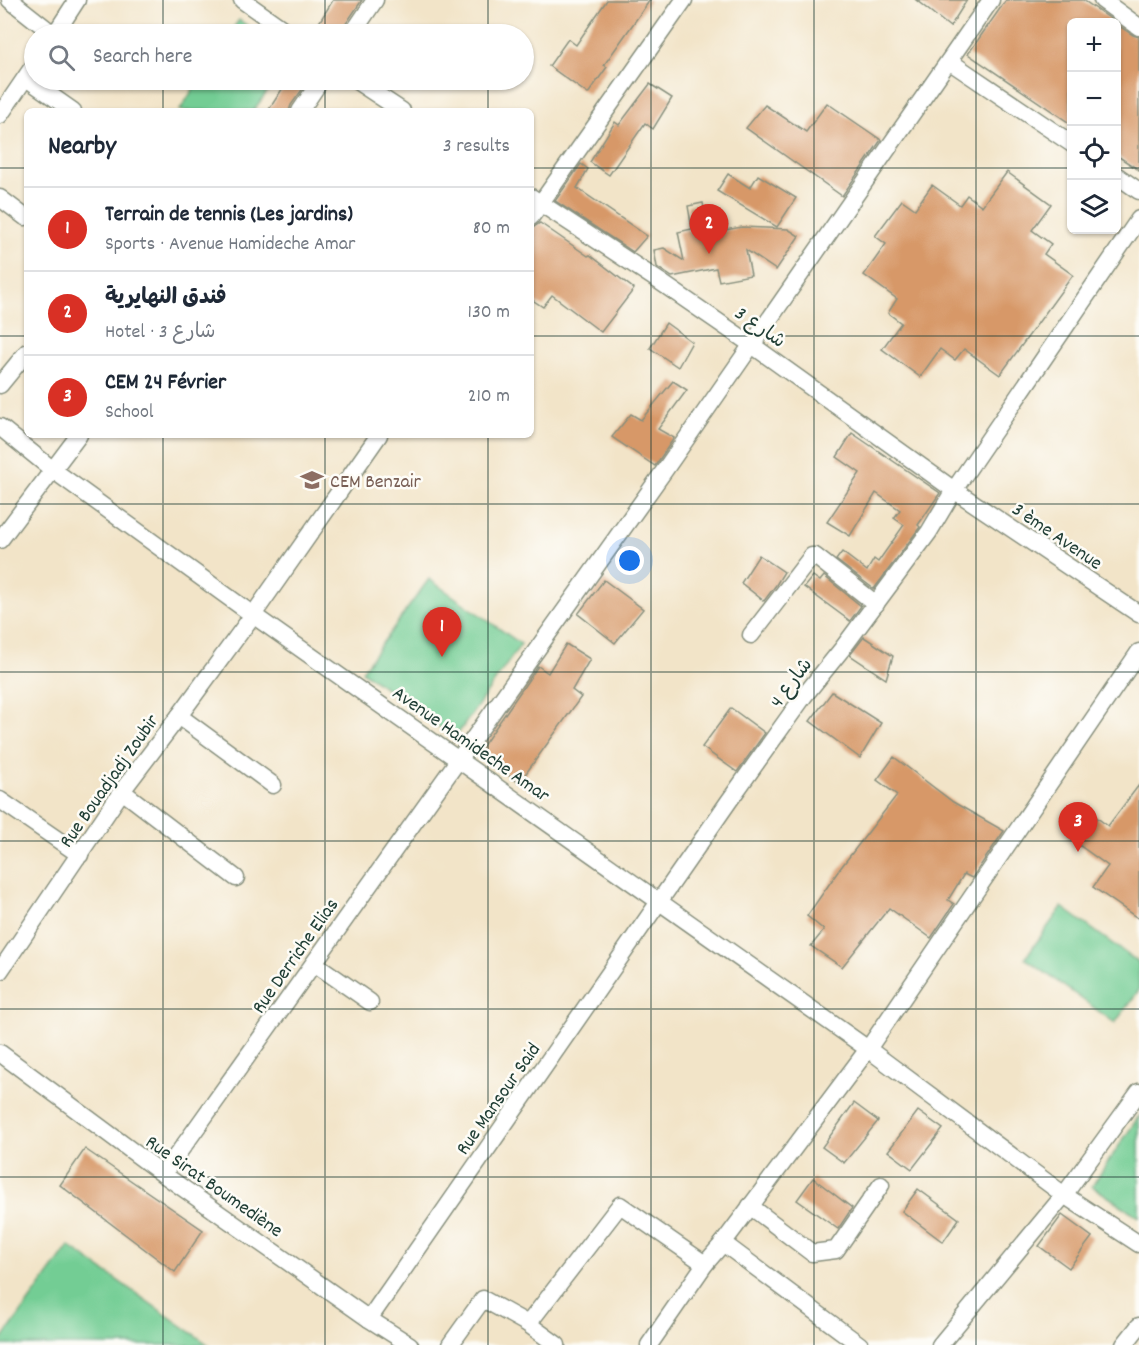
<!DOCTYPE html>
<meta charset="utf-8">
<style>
:root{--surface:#fff;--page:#f6f6f7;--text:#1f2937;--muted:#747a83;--line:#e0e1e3;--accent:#d93025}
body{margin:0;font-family:Dekko,"Playpen Sans Arabic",sans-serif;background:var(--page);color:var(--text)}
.controls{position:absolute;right:18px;top:18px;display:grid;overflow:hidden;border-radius:9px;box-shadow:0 2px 4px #0004}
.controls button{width:54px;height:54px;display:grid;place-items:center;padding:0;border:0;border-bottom:2px solid var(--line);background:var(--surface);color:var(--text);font:30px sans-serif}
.you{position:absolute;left:630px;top:561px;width:21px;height:21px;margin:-15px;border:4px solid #fff;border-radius:50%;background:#1a73e8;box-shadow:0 0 0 9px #1a73e833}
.badge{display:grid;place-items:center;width:39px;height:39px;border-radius:50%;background:var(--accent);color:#fff;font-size:20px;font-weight:700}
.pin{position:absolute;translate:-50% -50px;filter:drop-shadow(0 2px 3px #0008)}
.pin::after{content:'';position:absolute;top:32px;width:21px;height:18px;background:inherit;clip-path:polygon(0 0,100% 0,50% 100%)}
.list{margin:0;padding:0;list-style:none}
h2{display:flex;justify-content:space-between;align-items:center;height:78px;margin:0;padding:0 24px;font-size:26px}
h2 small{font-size:20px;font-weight:400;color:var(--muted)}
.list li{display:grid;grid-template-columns:39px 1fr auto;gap:18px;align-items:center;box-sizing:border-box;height:84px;padding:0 24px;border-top:2px solid var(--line)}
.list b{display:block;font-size:22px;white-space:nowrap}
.list p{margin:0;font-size:20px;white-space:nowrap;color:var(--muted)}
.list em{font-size:20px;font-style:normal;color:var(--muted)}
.icon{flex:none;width:33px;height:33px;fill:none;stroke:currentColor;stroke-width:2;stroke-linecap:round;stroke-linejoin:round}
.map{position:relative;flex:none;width:1139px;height:1345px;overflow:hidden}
.search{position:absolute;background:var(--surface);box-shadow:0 2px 4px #0004;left:24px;top:24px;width:510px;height:66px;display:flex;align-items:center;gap:15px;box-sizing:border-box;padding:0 21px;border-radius:33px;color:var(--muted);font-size:22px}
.panel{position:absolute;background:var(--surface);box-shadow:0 2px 4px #0004;left:24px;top:108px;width:510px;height:330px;border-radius:9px}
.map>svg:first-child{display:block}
.green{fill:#73cd94;stroke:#498564;stroke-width:1.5}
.building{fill:#d79868}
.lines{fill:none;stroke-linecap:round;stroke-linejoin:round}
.street-casing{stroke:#88907e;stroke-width:19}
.street{stroke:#fff;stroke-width:16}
.grid{fill:none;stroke:#1f3d34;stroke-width:1.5;stroke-opacity:0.55}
.labels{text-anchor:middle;stroke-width:5;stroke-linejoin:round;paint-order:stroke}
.street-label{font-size:20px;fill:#1f3d34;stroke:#fdfcf7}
.education-label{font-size:20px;fill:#785e54;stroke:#fdfcf7;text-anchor:start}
</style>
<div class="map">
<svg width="1139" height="1345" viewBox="0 0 1139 1345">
<rect width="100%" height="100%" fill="#fdfcf7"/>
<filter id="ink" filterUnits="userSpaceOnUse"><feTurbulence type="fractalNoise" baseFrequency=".0167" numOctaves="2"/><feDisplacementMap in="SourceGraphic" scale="12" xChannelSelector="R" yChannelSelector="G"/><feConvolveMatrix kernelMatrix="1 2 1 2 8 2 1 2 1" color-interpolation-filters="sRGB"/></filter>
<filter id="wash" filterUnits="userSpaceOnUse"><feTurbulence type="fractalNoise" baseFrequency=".008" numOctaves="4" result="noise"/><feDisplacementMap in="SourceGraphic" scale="24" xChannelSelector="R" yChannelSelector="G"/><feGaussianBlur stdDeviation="1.35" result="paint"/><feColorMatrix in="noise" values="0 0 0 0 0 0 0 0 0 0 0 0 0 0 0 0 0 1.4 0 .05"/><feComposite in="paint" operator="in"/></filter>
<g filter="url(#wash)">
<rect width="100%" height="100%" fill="#f2e4c8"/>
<g class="green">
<polygon points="239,20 260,34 229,34"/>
<polygon points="199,80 276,80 253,111 182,111 180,110"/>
<polygon points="429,579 521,644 455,738 362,671"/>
<polygon points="1062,907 1139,963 1139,990 1115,1023 1025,958"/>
<polygon points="1139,1116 1139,1217 1092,1186"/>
<polygon points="69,1246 209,1345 0,1345 0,1342"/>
</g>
<g id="blocks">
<g class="building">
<polygon points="333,0 362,0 343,28 342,34 312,34"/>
<polygon points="607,0 650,0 604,65 607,67 588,94 549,66 568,39 576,45"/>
<polygon points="916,0 967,0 950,27"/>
<polygon points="1006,0 1083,0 1115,22 1071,22 1071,124 968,54"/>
<polygon points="1116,24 1133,35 1139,37 1139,170 1116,155"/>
<polygon points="288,80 309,80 291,105 289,111 268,111"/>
<polygon points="650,84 672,98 653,129 645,123 609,175 590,162 615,122 619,125"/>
<polygon points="827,103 881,140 842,196 746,128 765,105 806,132"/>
<polygon points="581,164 588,169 577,188 647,236 633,252 555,201"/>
<polygon points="1007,172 1051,204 1032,230 1051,244 1044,254 1073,275 1000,375 964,349 955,360 940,349 920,377 882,349 901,323 888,313 897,299 864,275 886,244 875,236 902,200 915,209 932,185 960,205 967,195 982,206"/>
<polygon points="728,174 750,188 758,175 796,198 777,227 717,191"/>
<polygon points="703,203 709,233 742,227 788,229 799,236 776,270 746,250 751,275 719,281 716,268 672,277 657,267 654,250 664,248 684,261 678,232 692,229 688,206"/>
<polygon points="540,223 588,256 590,255 634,289 601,332 552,295 543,307 531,299 531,231 534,227"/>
<polygon points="666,323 692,342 678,367 650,348"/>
<polygon points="673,381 687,390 658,429 674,438 655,466 612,437 631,414 641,420"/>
<polygon points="852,433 940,493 918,525 920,527 874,589 836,560 842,552 867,571 874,559 878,562 904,525 894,518 900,510 876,493 850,536 827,522 860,473 837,457"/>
<polygon points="759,555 784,572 776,585 764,601 741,583"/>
<polygon points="813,576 820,581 824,576 861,606 850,621 804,587"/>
<polygon points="604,580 643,609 615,643 578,614"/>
<polygon points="864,637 893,656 886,679 850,655"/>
<polygon points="566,644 590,659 572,690 581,697 519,783 478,753 538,666 548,673"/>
<polygon points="832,692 881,723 860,758 810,721"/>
<polygon points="731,708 765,733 737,772 702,747"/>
<polygon points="894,757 953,802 1004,831 972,878 964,874 948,900 954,904 931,938 889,908 842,967 811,946 824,930 807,916 839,870 897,795 877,780"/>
<polygon points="1139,785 1139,919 1093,887 1108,866 1068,837 1088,811 1108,826"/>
<polygon points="854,1103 878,1121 844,1163 822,1147"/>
<polygon points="918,1111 943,1129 912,1169 888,1151"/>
<polygon points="85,1149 203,1230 175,1272 60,1185"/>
<polygon points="813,1178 852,1208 838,1229 797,1200"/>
<polygon points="918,1189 959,1219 943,1242 902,1211"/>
<polygon points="1062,1215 1092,1237 1069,1268 1039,1246"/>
</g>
</g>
</g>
<g filter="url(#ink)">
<use href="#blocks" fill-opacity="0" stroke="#88907e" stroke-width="1.5"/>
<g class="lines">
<g class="street-casing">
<g id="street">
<polyline points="10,0 53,34"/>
<polyline points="242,0 290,34"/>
<polyline points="1102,0 1139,27"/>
<polyline points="55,34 77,0"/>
<polyline points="352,34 375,0"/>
<polyline points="949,61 1072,144"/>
<polyline points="26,78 73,111"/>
<polyline points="355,80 402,111"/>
<polyline points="300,111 321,80"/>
<polyline points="0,115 34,65"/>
<polyline points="1116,175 1139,191"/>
<polyline points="531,197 659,281 752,345 954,490 1139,614"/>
<polyline points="0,198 25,217"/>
<polyline points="531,217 684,0"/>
<polyline points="0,385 27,352"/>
<polyline points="0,427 53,470 253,615 868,1049 1064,1195 1139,1244"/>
<polyline points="0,540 79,435"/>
<polyline points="751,635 812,556 815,556 876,604"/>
<polyline points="179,716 273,785"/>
<polyline points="122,791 236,878"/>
<polyline points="0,800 80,855"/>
<polyline points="314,963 370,1002"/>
<polyline points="0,971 122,791 179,716 253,615 379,435"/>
<polyline points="0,1053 163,1174 369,1319 410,1345"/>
<polyline points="163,1174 190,1137 664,471 991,0"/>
<polyline points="750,1206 812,1253 836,1250 881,1185"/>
<polyline points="723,1243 860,1345"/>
<polyline points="369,1319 729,801 804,696 842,649 929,532 954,490 1139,219"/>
<polyline points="528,1324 620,1205 705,1264"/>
<polyline points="450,1345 483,1299 528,1324 557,1345"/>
<polyline points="649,1345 705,1264 723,1243 868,1049 1139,652"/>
<polyline points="940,1345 1064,1195 1139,1092"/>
<polyline points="1124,1345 1139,1326"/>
</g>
</g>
<use href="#street" class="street"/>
</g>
</g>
<path class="grid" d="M163,0V34M325,0V34M488,0V34M651,0V1345M814,0V1345M976,0V1345M163,80V111M325,80V111M488,80V111M0,168H27M531,168H1072M1116,168H1139M0,336H27M531,336H1139M163,435V1345M325,435V1345M488,435V1345M0,504H1139M0,672H1139M0,841H1139M0,1009H1139M0,1177H1139"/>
<defs>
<g id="school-bare" transform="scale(1.8)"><path d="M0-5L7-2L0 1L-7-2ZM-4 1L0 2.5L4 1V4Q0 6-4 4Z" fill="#8d6e63" stroke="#fdfcf7" stroke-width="2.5" paint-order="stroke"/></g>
</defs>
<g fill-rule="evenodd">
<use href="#school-bare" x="312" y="480"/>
</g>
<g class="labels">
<g class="street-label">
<text transform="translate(761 326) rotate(35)" y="7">شارع 3</text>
<text transform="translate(1058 535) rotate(34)" y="7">3 ème Avenue</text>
<text transform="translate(790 682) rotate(-53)" y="7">شارع 4</text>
<text transform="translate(472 743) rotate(35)" y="7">Avenue Hamideche Amar</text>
<text transform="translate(108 780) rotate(-55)" y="7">Rue Bouadjadj Zoubir</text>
<text transform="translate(294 955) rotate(-55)" y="7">Rue Derriche Elias</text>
<text transform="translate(497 1098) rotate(-55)" y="7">Rue Mansour Said</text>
<text transform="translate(215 1185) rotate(35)" y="7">Rue Sirat Boumediène</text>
</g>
<g class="education-label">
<text x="330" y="487">CEM Benzair</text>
</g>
</g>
</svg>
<div class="controls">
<button>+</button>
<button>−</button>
<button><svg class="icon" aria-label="locate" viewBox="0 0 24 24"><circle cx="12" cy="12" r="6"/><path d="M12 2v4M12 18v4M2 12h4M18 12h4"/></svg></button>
<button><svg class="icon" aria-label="layers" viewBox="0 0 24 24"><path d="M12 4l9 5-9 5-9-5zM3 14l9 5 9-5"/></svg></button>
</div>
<div class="you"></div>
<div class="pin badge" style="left:442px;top:657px">1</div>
<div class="pin badge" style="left:709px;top:254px">2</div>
<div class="pin badge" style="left:1078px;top:852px">3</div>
<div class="search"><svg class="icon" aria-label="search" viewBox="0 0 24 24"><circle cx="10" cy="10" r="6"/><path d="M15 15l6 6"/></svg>Search here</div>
<section class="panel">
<h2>Nearby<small>3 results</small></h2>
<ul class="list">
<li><span class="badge">1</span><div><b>Terrain de tennis (Les jardins)</b><p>Sports · Avenue Hamideche Amar</p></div><em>80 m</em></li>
<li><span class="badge">2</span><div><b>فندق النهايرية</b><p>Hotel · شارع 3</p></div><em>130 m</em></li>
<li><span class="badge">3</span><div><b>CEM 24 Février</b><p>School</p></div><em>210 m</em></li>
</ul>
</section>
</div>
